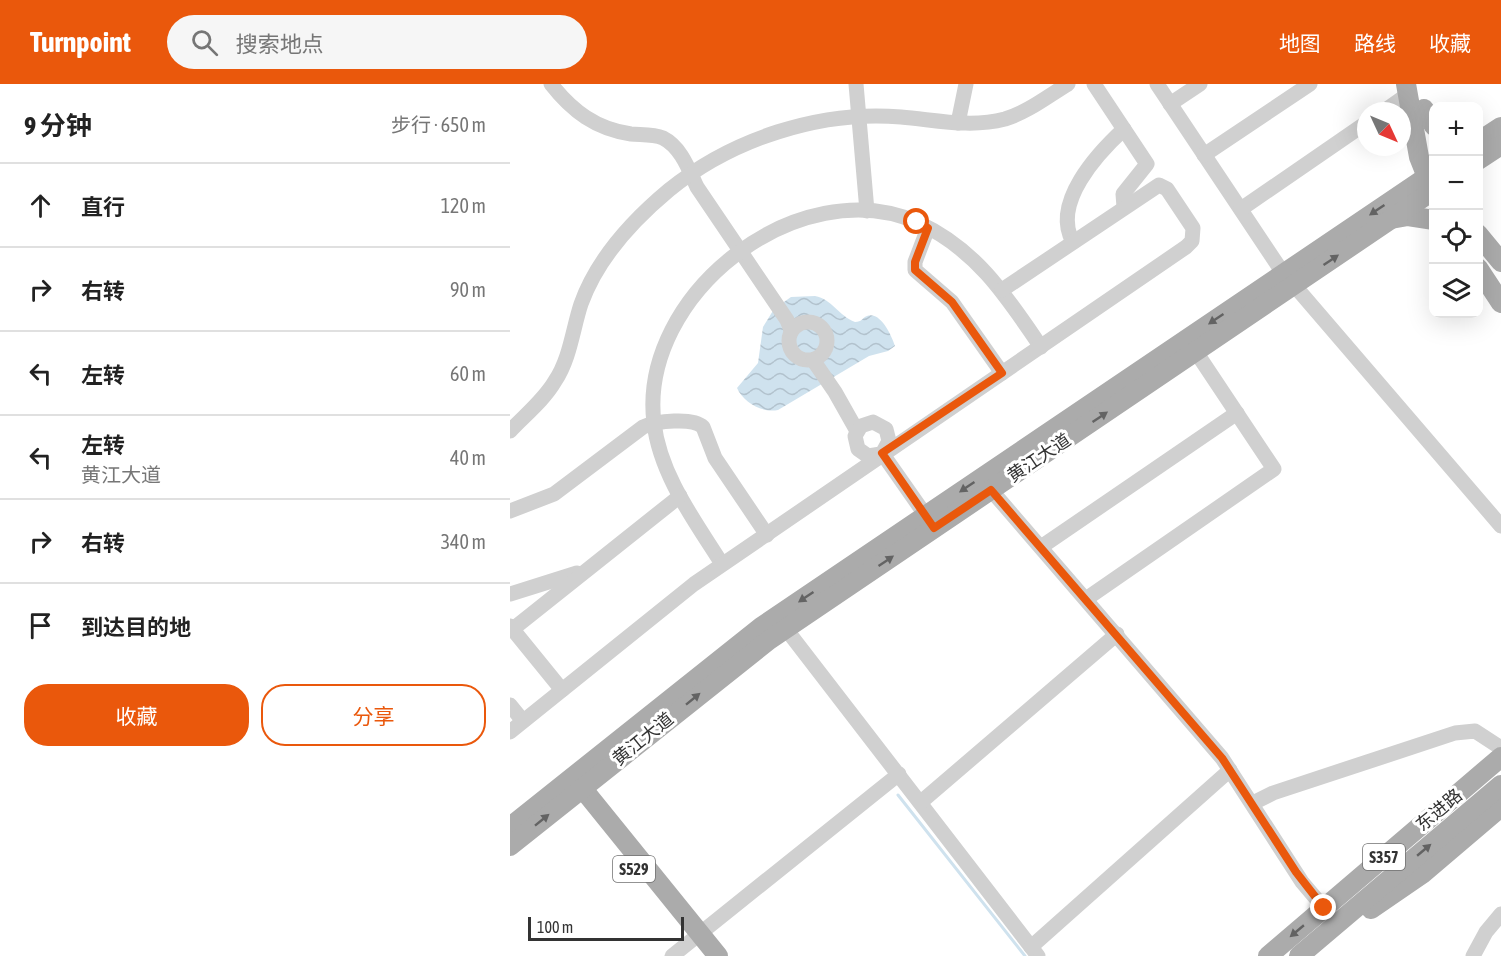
<!DOCTYPE html>
<html lang="zh">
<meta charset="utf-8">
<style>
:root{--surface:#fff;--page:#f6f6f6;--text:#222;--muted:#767676;--line:#e0e0e0;--accent:#ea580c}
body{margin:0;font-family:"Asap Condensed","Noto Sans SC",sans-serif;background:var(--page);color:var(--text)}
.controls{position:absolute;right:18px;top:18px;display:grid;overflow:hidden;border-radius:12px;box-shadow:0 6px 24px #0002}
.controls button{width:54px;height:54px;display:grid;place-items:center;padding:0;border:0;border-bottom:2px solid var(--line);background:var(--surface);color:var(--text);font:30px sans-serif}
.compass{position:absolute;left:847px;top:18px;width:54px;height:54px;border-radius:50%;background:var(--surface);box-shadow:0 6px 24px #0002;rotate:134deg}
.scale{position:absolute;left:18px;bottom:15px;width:156px;box-sizing:border-box;padding-left:6px;border:3px solid #333;border-top:0;font-size:16px;line-height:21px;white-space:nowrap;color:#333;-webkit-text-stroke:4px #fff;paint-order:stroke}
.stop{position:absolute;width:18px;height:18px;margin:-14px;border:4px solid #ea580c;border-radius:50%;background:#fff}
.stop.end{background:#ea580c;border-color:#fff;box-shadow:0 2px 6px #0008}
.list{margin:0;padding:0;list-style:none}
h2{display:flex;justify-content:space-between;align-items:center;height:78px;margin:0;padding:0 24px;font-size:26px}
h2 small{font-size:20px;font-weight:400;color:var(--muted)}
.list li{display:grid;grid-template-columns:39px 1fr auto;gap:18px;align-items:center;box-sizing:border-box;height:84px;padding:0 24px;border-top:2px solid var(--line)}
.list b{display:block;font-size:22px;white-space:nowrap}
.list p{margin:0;font-size:20px;white-space:nowrap;color:var(--muted)}
.list em{font-size:20px;font-style:normal;color:var(--muted)}
.actions{display:flex;gap:12px;padding:18px 24px}
.actions a{flex:1;padding:14px 0;border:2px solid var(--accent);border-radius:24px;text-align:center;font-size:21px;color:var(--accent)}
.actions .main{background:var(--accent);color:#fff}
.icon{flex:none;width:33px;height:33px;fill:none;stroke:currentColor;stroke-width:2;stroke-linecap:round;stroke-linejoin:round}
.map{position:relative;flex:none;width:991px;height:872px;overflow:hidden}
header{display:flex;align-items:center;gap:36px;box-sizing:border-box;height:84px;padding:0 30px;background:var(--accent);color:#fff}
header strong{font-size:28px}
nav{display:flex;gap:33px;margin-inline-start:auto;font-size:21px}
.search{width:420px;height:54px;background:var(--page);display:flex;align-items:center;gap:15px;box-sizing:border-box;padding:0 21px;border-radius:33px;color:var(--muted);font-size:22px}
main{display:flex}
aside{flex:1;background:var(--surface)}
.map>svg:first-child{display:block}
.water{fill:url(#water-waves)}
.lines{fill:none;stroke-linecap:round;stroke-linejoin:round}
.stream{stroke:#cfe2ee;stroke-width:3}
.minor{stroke:#d0d0d0;stroke-width:15}
.major{stroke:#ababab;stroke-width:20}
.oneway{fill:#636363}
.route{stroke:#ea580c;stroke-width:8}
.labels{text-anchor:middle;stroke-width:6;stroke-linejoin:round;paint-order:stroke}
.shield{fill:#fff;stroke:#707070;stroke-width:1.5}
.shield-label{font-size:16px;font-weight:bold;fill:#333}
.street-label{font-size:18px;fill:#333;stroke:#fff}
</style>
<header>
<strong>Turnpoint</strong>
<div class="search"><svg class="icon" aria-label="search" viewBox="0 0 24 24"><circle cx="10" cy="10" r="6"/><path d="M15 15l6 6"/></svg>搜索地点</div>
<nav><a>地图</a><a>路线</a><a>收藏</a></nav>
</header>
<main>
<aside>
<h2>9 分钟<small>步行 · 650 m</small></h2>
<ul class="list">
<li><svg class="icon" aria-label="ahead" viewBox="0 0 24 24"><path d="M12 20V5M6 11l6-6 6 6"/></svg><div><b>直行</b></div><em>120 m</em></li>
<li><svg class="icon" aria-label="right" viewBox="0 0 24 24"><path d="M7 20v-9h11M14 6l5 5-5 5"/></svg><div><b>右转</b></div><em>90 m</em></li>
<li><svg class="icon" aria-label="left" viewBox="0 0 24 24"><path d="M17 20v-9H6M10 6l-5 5 5 5"/></svg><div><b>左转</b></div><em>60 m</em></li>
<li><svg class="icon" aria-label="left" viewBox="0 0 24 24"><path d="M17 20v-9H6M10 6l-5 5 5 5"/></svg><div><b>左转</b><p>黄江大道</p></div><em>40 m</em></li>
<li><svg class="icon" aria-label="right" viewBox="0 0 24 24"><path d="M7 20v-9h11M14 6l5 5-5 5"/></svg><div><b>右转</b></div><em>340 m</em></li>
<li><svg class="icon" aria-label="arrive" viewBox="0 0 24 24"><path d="M6 21V4h12l-3 4 3 4H6"/></svg><div><b>到达目的地</b></div></li>
</ul>
<div class="actions"><a class="main">收藏</a><a>分享</a></div>
</aside>
<div class="map">
<svg width="991" height="872" viewBox="0 0 991 872">
<defs>
<pattern id="water-waves" width="16" height="10" patternUnits="userSpaceOnUse" patternTransform="scale(1.5)"><rect width="16" height="10" fill="#cfe2ee"/><path d="M0 5q4-4 8 0t8 0" fill="none" stroke="#b2c2cd"/></pattern>
</defs>
<rect width="100%" height="100%" fill="#fff"/>
<path class="water" d="M305,212C322,215 329,232 345,238C352,238 352,234 357,232C371,227 382,253 385,262L378,267L359,272L268,326C252,329 234,319 227,304L248,279L253,243L264,225L281,213Z"/>
<g class="lines">
<polyline class="stream" points="388,711 515,872"/>
<g class="minor">
<path d="M41,0C62,27 86,45 121,50C131,51 143,50 153,54C171,63 179,86 187,103L277,236L281,246"/>
<polyline points="346,0 357,127"/>
<polyline points="584,0 637,80 613,110 614,123"/>
<polyline points="647,0 773,189"/>
<polyline points="660,20 690,0"/>
<polyline points="874,27 898,10"/>
<polyline points="448,39 456,0"/>
<polyline points="694,71 800,0"/>
<polyline points="731,125 856,39"/>
<polyline points="418,144 405,178 405,186 442,218 492,289"/>
<path d="M563,158C541,119 588,69 614,45"/>
<polyline points="784,201 991,442"/>
<circle cx="298" cy="257" r="19"/>
<polyline points="303,276 325,308 347,347"/>
<path d="M0,347C15,331 34,316 45,297C60,275 63,244 71,220C87,175 123,136 159,106C222,55 310,26 391,33C427,36 460,44 495,35C518,28 538,12 558,0"/>
<polyline points="372,369 421,439"/>
<polyline points="371,370 358,372 348,365 345,352 351,342 363,338 376,345 379,357 373,368"/>
<polyline points="481,406 712,674 792,798 814,824"/>
<path d="M0,427L44,410L133,343C146,337 183,333 193,343L205,374L257,451"/>
<polyline points="531,463 727,329"/>
<path d="M212,480C185,437 150,391 144,339C128,211 289,85 409,139C466,165 497,213 531,263"/>
<polyline points="0,510 67,489"/>
<polyline points="576,515 764,385 686,268"/>
<polyline points="0,542 52,606"/>
<polyline points="3,545 170,412"/>
<polyline points="276,545 528,872"/>
<polyline points="0,621 13,637"/>
<polyline points="0,648 184,500 676,163 682,157 683,144 657,105 649,101 492,206"/>
<polyline points="411,718 607,550"/>
<polyline points="743,719 763,709 945,649 965,647 991,664"/>
<polyline points="521,863 720,686"/>
<polyline points="162,872 389,690"/>
<polyline points="963,872 976,848 991,830"/>
</g>
<g class="major">
<polyline points="896,0 909,73 921,103"/>
<polyline points="914,25 924,42"/>
<polyline points="968,58 991,43"/>
<polyline points="968,76 991,61"/>
<polyline points="881,135 898,132 924,136"/>
<polyline points="968,150 991,178"/>
<polyline points="968,184 991,219"/>
<polyline points="64,694 208,872"/>
<polyline points="0,743 251,543 924,88"/>
<polyline points="0,762 259,556 924,106"/>
<polyline points="861,825 912,790 991,723"/>
<polyline points="758,872 991,673"/>
<polyline points="789,872 991,701"/>
</g>
</g>
<defs><path id="oneway-solid" d="M-6-.8H1V-3.2L6.5 0L1 3.2V.8H-6Z" transform="scale(1.5)"/></defs>
<g class="oneway">
<use href="#oneway-solid" transform="translate(867 126) rotate(146)"/>
<use href="#oneway-solid" transform="translate(821 176) rotate(-34)"/>
<use href="#oneway-solid" transform="translate(706 235) rotate(146)"/>
<use href="#oneway-solid" transform="translate(590 333) rotate(-34)"/>
<use href="#oneway-solid" transform="translate(457 403) rotate(146)"/>
<use href="#oneway-solid" transform="translate(376 477) rotate(-34)"/>
<use href="#oneway-solid" transform="translate(296 513) rotate(146)"/>
<use href="#oneway-solid" transform="translate(183 615) rotate(-39)"/>
<use href="#oneway-solid" transform="translate(32 736) rotate(-39)"/>
<use href="#oneway-solid" transform="translate(914 766) rotate(-40)"/>
<use href="#oneway-solid" transform="translate(787 847) rotate(140)"/>
</g>
<g class="lines">
<polyline class="route" points="407,138 418,144 405,178 405,186 442,218 492,289 372,369 424,444 481,406 712,674 786,788 814,824"/>
</g>
<g class="labels">
<g class="shield">
<rect x="853" y="760" width="42" height="26" rx="4.5"/>
<rect x="103" y="772" width="42" height="26" rx="4.5"/>
</g>
<g class="shield-label">
<text x="874" y="779">S357</text>
<text x="124" y="791">S529</text>
</g>
<g class="street-label">
<text transform="translate(529 374) rotate(-34)" y="6">黄江大道</text>
<text transform="translate(133 655) rotate(-39)" y="6">黄江大道</text>
<text transform="translate(929 726) rotate(-40)" y="6">东进路</text>
</g>
</g>
</svg>
<div class="controls">
<button>+</button>
<button>−</button>
<button><svg class="icon" aria-label="locate" viewBox="0 0 24 24"><circle cx="12" cy="12" r="6"/><path d="M12 2v4M12 18v4M2 12h4M18 12h4"/></svg></button>
<button><svg class="icon" aria-label="layers" viewBox="0 0 24 24"><path d="M12 4l9 5-9 5-9-5zM3 14l9 5 9-5"/></svg></button>
</div>
<svg class="compass" viewBox="-18 -18 36 36"><path d="M0-13l5 13h-10z" fill="#e53935"/><path d="M0 13l5-13h-10z" fill="#767676"/></svg>
<div class="scale">100 m</div>
<div class="stop" style="left:407px;top:138px"></div>
<div class="stop end" style="left:814px;top:824px"></div>
</div>
</main>
